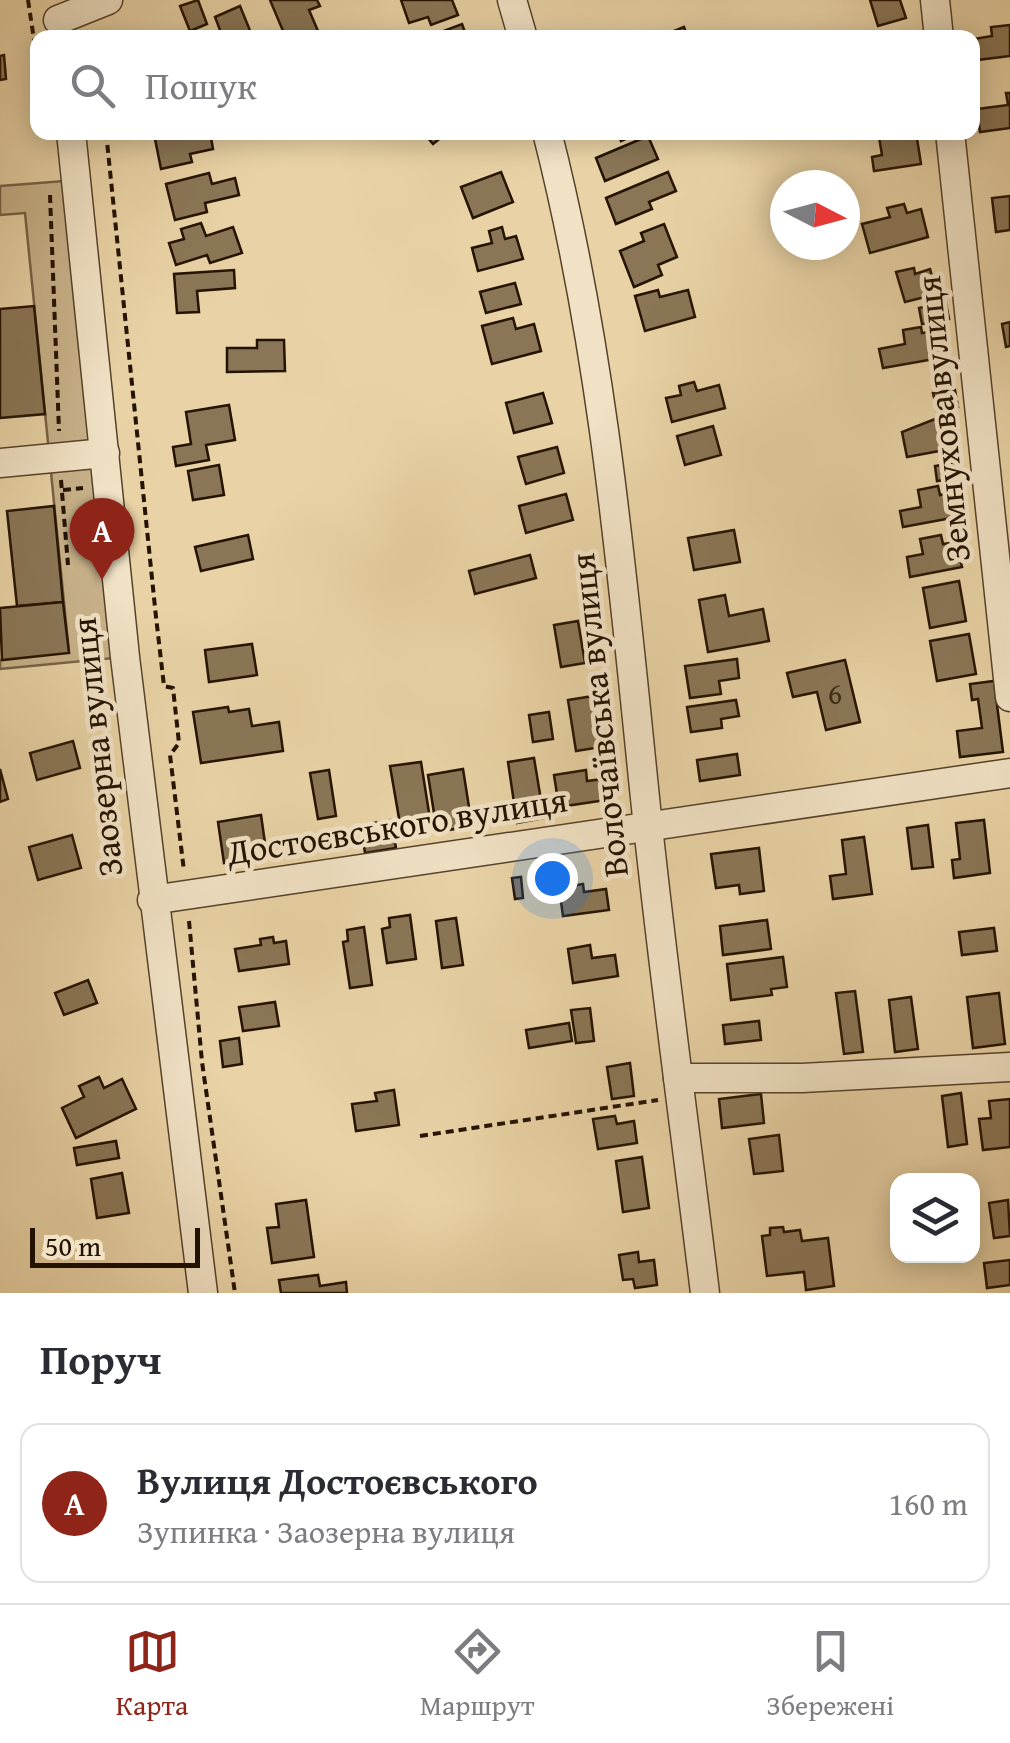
<!DOCTYPE html>
<html lang="uk">
<meta charset="utf-8">
<style>
:root{--surface:#fff;--page:#f2f2f3;--text:#2b2b33;--muted:#7c7c81;--line:#e1e1e2;--accent:#8f2418}
body{margin:0;font-family:"Gentium Book Plus",serif;background:var(--page);color:var(--text)}
.controls{position:absolute;right:30px;bottom:30px;display:grid;overflow:hidden;border-radius:20px;box-shadow:0 5px 25px #0003}
.controls button{width:90px;height:90px;display:grid;place-items:center;padding:0;border:0;border-bottom:2px solid var(--line);background:var(--surface);color:var(--text);font:50px sans-serif}
.compass{position:absolute;left:770px;top:170px;width:90px;height:90px;border-radius:50%;background:var(--surface);box-shadow:0 5px 25px #0003;rotate:96deg}
.scale{position:absolute;left:30px;bottom:25px;width:170px;box-sizing:border-box;padding-left:10px;border:5px solid #241200;border-top:0;font-size:28px;line-height:35px;white-space:nowrap;color:#241200;-webkit-text-stroke:8px #f1e2c5;paint-order:stroke}
.you{position:absolute;left:552px;top:878px;width:35px;height:35px;margin:-25px;border:8px solid #fff;border-radius:50%;background:#1a73e8;box-shadow:0 0 0 15px #1a73e833}
.badge{display:grid;place-items:center;width:65px;height:65px;border-radius:50%;background:var(--accent);color:#fff;font-size:32px;font-weight:700}
.pin{position:absolute;translate:-50% -82px;filter:drop-shadow(0 2px 5px #0008)}
.pin::after{content:'';position:absolute;top:52px;width:35px;height:30px;background:inherit;clip-path:polygon(0 0,100% 0,50% 100%)}
.list{margin:0;padding:0;list-style:none}
h2{display:flex;justify-content:space-between;align-items:center;height:130px;margin:0;padding:0 40px;font-size:42px}
h2 small{font-size:32px;font-weight:400;color:var(--muted)}
.list li{display:grid;grid-template-columns:65px 1fr auto;gap:30px;align-items:center;box-sizing:border-box;height:160px;margin:0 20px 20px;padding:0 20px;border:2px solid var(--line);border-radius:20px}
.list b{display:block;font-size:38px;white-space:nowrap}
.list p{margin:0;font-size:32px;white-space:nowrap;color:var(--muted)}
.list em{font-size:32px;font-style:normal;color:var(--muted)}
.icon{flex:none;width:55px;height:55px;fill:none;stroke:currentColor;stroke-width:2;stroke-linecap:round;stroke-linejoin:round}
.map{position:relative;flex:none;width:1010px;height:1293px;overflow:hidden}
.search{position:absolute;background:var(--surface);box-shadow:0 5px 25px #0003;left:30px;right:30px;top:30px;height:110px;display:flex;align-items:center;gap:25px;box-sizing:border-box;padding:0 35px;border-radius:20px;color:var(--muted);font-size:38px}
.sheet{height:310px;background:var(--surface)}
nav{display:flex;justify-content:space-around;align-items:center;box-sizing:border-box;height:140px;border-top:2px solid var(--line);background:var(--surface);font-size:28px;color:var(--muted)}
nav a{display:grid;justify-items:center;gap:5px}
nav .on{color:var(--accent)}
.map>svg:first-child{display:block}
.green{fill:#c8b28a;stroke:#766245;stroke-width:2.5}
.building{fill:#8a7656;stroke:#241200;stroke-width:2.5}
.lines{fill:none;stroke-linecap:round;stroke-linejoin:round}
.minor-casing{stroke:#55422a;stroke-width:31}
.path{stroke:#241200;stroke-width:4;stroke-dasharray:8 5;stroke-linecap:butt}
.minor{stroke:#f1e2c5;stroke-width:28}
.labels{text-anchor:middle;stroke-width:9;stroke-linejoin:round;paint-order:stroke}
.number-label{font-size:30px;fill:#3e2b16}
.street-label{font-size:35px;fill:#241200;stroke:#f1e2c5}
</style>
<div class="map">
<svg width="1010" height="1293" viewBox="0 0 1010 1293">
<rect width="100%" height="100%" fill="#e9d3a6"/>
<filter id="stains"><feTurbulence type="fractalNoise" baseFrequency=".002" numOctaves="4"/><feColorMatrix values="0 0 0 0 .2 0 0 0 0 .09 0 0 0 0 .02 0 0 0 .5 -.17"/></filter>
<radialGradient id="worn" r=".72"><stop offset=".6" stop-color="#630" stop-opacity="0"/><stop offset="1" stop-color="#630" stop-opacity=".3"/></radialGradient>
<polygon class="green" points="77,180 125,657 0,669 0,660 69,652 25,213 0,215 0,186"/>
<g class="building">
<polygon points="198,0 207,24 190,31 180,6"/>
<polygon points="270,0 317,0 320,6 309,10 321,38 286,38"/>
<polygon points="401,0 452,0 458,15 431,25 428,17 409,23"/>
<polygon points="870,0 900,0 906,18 878,26"/>
<polygon points="240,6 253,38 223,38 215,17"/>
<polygon points="462,24 467,38 425,38"/>
<polygon points="1010,25 1010,56 977,60 974,39 992,36 991,27"/>
<polygon points="684,27 688,38 665,38 664,35"/>
<polygon points="4,55 6,79 0,80 0,56"/>
<polygon points="1006,93 1010,93 1010,128 980,132 977,109 1008,105"/>
<polygon points="183,132 210,132 213,149 190,154 192,162 161,169 155,139"/>
<polygon points="423,132 448,132 433,144"/>
<polygon points="617,132 641,132 621,141"/>
<polygon points="916,132 921,164 874,171 872,157 882,155 879,137"/>
<polygon points="648,136 658,159 605,181 596,158"/>
<polygon points="501,172 513,202 473,218 461,187"/>
<polygon points="668,172 676,191 649,202 652,209 616,224 606,198"/>
<polygon points="209,173 212,184 235,178 239,195 205,203 207,212 175,220 166,184"/>
<polygon points="1010,196 1010,230 996,232 992,198"/>
<polygon points="904,204 907,213 921,209 928,237 870,253 862,224 890,217 887,208"/>
<polygon points="201,223 206,236 233,227 242,253 210,263 207,255 176,265 169,243 184,239 181,229"/>
<polygon points="664,224 677,257 658,265 662,275 634,287 620,251 644,241 641,233"/>
<polygon points="502,227 505,239 516,236 523,259 478,271 472,248 492,243 489,231"/>
<polygon points="914,268 915,274 930,269 937,294 905,302 896,272"/>
<polygon points="234,270 235,288 197,291 199,312 177,313 174,274"/>
<polygon points="515,283 521,304 486,313 480,292"/>
<polygon points="658,290 660,297 688,290 695,317 645,331 635,296"/>
<polygon points="946,303 949,319 922,324 919,308"/>
<polygon points="34,306 45,414 0,418 0,309"/>
<polygon points="513,318 516,329 534,324 541,351 492,364 482,326"/>
<polygon points="1010,322 1010,346 1006,347 1002,324"/>
<polygon points="921,327 922,333 935,331 940,358 883,368 879,349 905,344 903,330"/>
<polygon points="257,340 284,340 285,371 227,372 227,348 257,348"/>
<polygon points="694,382 697,391 719,385 725,408 672,422 666,398 681,395 679,386"/>
<polygon points="955,390 958,407 937,411 933,393"/>
<polygon points="543,393 552,423 514,433 506,403"/>
<polygon points="229,405 235,440 206,445 209,460 176,466 173,447 191,444 186,412"/>
<polygon points="935,419 936,426 946,424 950,449 907,457 902,432"/>
<polygon points="713,426 721,455 685,465 677,436"/>
<polygon points="557,447 564,473 526,484 518,457"/>
<polygon points="960,462 963,477 937,481 935,466"/>
<polygon points="219,465 224,495 193,500 188,471"/>
<polygon points="938,486 940,495 953,493 957,517 903,527 900,511 921,507 918,490"/>
<polygon points="566,494 573,520 526,533 519,506"/>
<polygon points="54,506 63,602 17,606 7,511"/>
<polygon points="734,530 740,562 694,570 688,538"/>
<polygon points="248,535 253,559 201,571 195,547"/>
<polygon points="941,535 943,544 957,542 962,567 910,577 907,557 923,554 920,539"/>
<polygon points="530,555 536,578 475,594 469,571"/>
<polygon points="959,581 966,621 930,628 923,588"/>
<polygon points="725,595 729,616 763,609 769,641 708,652 699,600"/>
<polygon points="63,602 69,653 2,660 0,608"/>
<polygon points="578,621 585,663 561,667 554,625"/>
<polygon points="969,634 976,674 937,681 930,641"/>
<polygon points="252,644 257,675 209,682 205,650"/>
<polygon points="737,659 739,678 719,681 721,694 690,698 685,666"/>
<polygon points="845,660 860,722 826,730 817,692 793,697 787,673"/>
<polygon points="994,681 1003,752 960,757 957,731 982,728 978,699 972,700 970,684"/>
<polygon points="593,696 601,747 576,751 568,700"/>
<polygon points="736,700 739,716 721,719 722,728 691,732 687,707"/>
<polygon points="228,707 229,712 249,709 252,726 279,722 283,751 201,763 193,712"/>
<polygon points="549,712 553,739 533,742 529,715"/>
<polygon points="73,741 80,768 37,780 30,753"/>
<polygon points="737,754 740,775 700,781 697,760"/>
<polygon points="534,758 544,818 517,823 508,762"/>
<polygon points="421,762 430,819 400,824 390,766"/>
<polygon points="0,769 8,799 0,802"/>
<polygon points="463,769 472,826 437,832 428,775"/>
<polygon points="329,770 336,816 318,819 310,773"/>
<polygon points="586,770 587,781 603,779 606,800 559,807 554,775"/>
<polygon points="261,815 267,857 224,863 218,822"/>
<polygon points="391,820 396,848 365,853 361,825"/>
<polygon points="984,820 990,873 954,878 952,860 960,859 956,823"/>
<polygon points="928,825 933,867 912,869 907,828"/>
<polygon points="72,835 81,868 38,880 29,847"/>
<polygon points="864,837 872,894 833,899 830,876 846,874 842,840"/>
<polygon points="759,848 764,891 740,894 739,885 716,888 711,854"/>
<polygon points="521,877 523,898 515,899 512,878"/>
<polygon points="583,884 584,892 606,889 609,910 563,916 559,888"/>
<polygon points="410,915 416,959 387,963 382,929 390,927 389,918"/>
<polygon points="456,918 463,965 442,968 436,921"/>
<polygon points="767,920 771,949 723,955 720,926"/>
<polygon points="364,927 372,985 350,988 343,942 348,941 347,930"/>
<polygon points="994,928 997,951 962,955 959,932"/>
<polygon points="273,937 274,943 286,941 289,964 239,971 235,949 261,945 260,939"/>
<polygon points="590,945 592,958 615,955 618,976 573,983 568,949"/>
<polygon points="783,957 787,987 771,989 772,995 731,1000 727,964"/>
<polygon points="88,980 97,1003 64,1015 55,993"/>
<polygon points="855,991 863,1052 844,1054 836,993"/>
<polygon points="999,993 1005,1044 973,1048 967,997"/>
<polygon points="911,997 918,1049 895,1052 889,1000"/>
<polygon points="275,1002 279,1026 243,1031 239,1007"/>
<polygon points="590,1008 594,1041 576,1043 571,1010"/>
<polygon points="759,1021 761,1040 725,1044 723,1025"/>
<polygon points="569,1023 572,1041 529,1048 526,1030"/>
<polygon points="239,1038 242,1064 223,1067 220,1041"/>
<polygon points="630,1063 634,1096 612,1099 607,1067"/>
<polygon points="99,1077 104,1088 122,1079 136,1109 76,1138 62,1108 84,1097 79,1086"/>
<polygon points="394,1090 399,1125 356,1131 352,1104 377,1101 375,1093"/>
<polygon points="961,1093 967,1144 948,1147 942,1096"/>
<polygon points="761,1094 764,1123 722,1128 719,1099"/>
<polygon points="1010,1099 1010,1147 983,1150 979,1119 991,1118 989,1101"/>
<polygon points="615,1116 617,1124 634,1121 637,1143 598,1149 593,1119"/>
<polygon points="779,1135 783,1171 754,1174 749,1139"/>
<polygon points="116,1141 119,1158 77,1165 74,1148"/>
<polygon points="642,1157 649,1208 623,1212 616,1161"/>
<polygon points="122,1173 129,1213 97,1218 91,1179"/>
<polygon points="306,1200 314,1257 272,1263 267,1228 279,1227 276,1204"/>
<polygon points="1008,1200 1010,1236 994,1238 989,1203"/>
<polygon points="783,1227 784,1232 800,1230 802,1241 828,1238 834,1286 806,1290 804,1272 767,1276 762,1236 770,1235 770,1228"/>
<polygon points="638,1252 639,1262 654,1260 657,1285 635,1288 633,1279 623,1280 619,1255"/>
<polygon points="1010,1260 1010,1285 987,1288 984,1263"/>
<polygon points="318,1275 320,1286 346,1282 347,1293 281,1293 279,1280"/>
</g>
<g class="lines">
<g class="minor-casing">
<g id="minor">
<polyline points="512,0 523,38"/>
<polyline points="935,0 939,38"/>
<polyline points="58,20 108,0"/>
<polyline points="71,132 125,657 203,1293"/>
<path d="M547,132C603,351 622,574 645,798C662,963 685,1128 705,1293"/>
<polyline points="950,132 1010,697"/>
<polyline points="0,463 105,453"/>
<polyline points="152,900 1010,773"/>
<polyline points="678,1078 802,1078 1010,1067"/>
</g>
</g>
<g class="path">
<polyline points="28,0 38,66"/>
<polyline points="106,132 156,617 164,686 173,688 179,743 170,755 184,871"/>
<polyline points="50,195 59,431"/>
<polyline points="61,480 68,565"/>
<polyline points="63,490 83,488"/>
<polyline points="189,921 202,1062 235,1293"/>
<polyline points="420,1136 658,1100"/>
</g>
<use href="#minor" class="minor"/>
</g>
<g class="labels">
<g class="number-label">
<text x="835" y="704">6</text>
</g>
<g class="street-label">
<text transform="translate(943 419) rotate(-96)" y="12">Земнухова вулиця</text>
<text transform="translate(599 715) rotate(-96)" y="12">Волочаївська вулиця</text>
<text transform="translate(97 747) rotate(-96)" y="12">Заозерна вулиця</text>
<text transform="translate(397 826) rotate(-9)" y="12">Достоєвського вулиця</text>
</g>
</g>
<rect width="100%" height="100%" filter="url(#stains)"/>
<rect width="100%" height="100%" fill="url(#worn)"/>
</svg>
<div class="controls">
<button><svg class="icon" aria-label="layers" viewBox="0 0 24 24"><path d="M12 4l9 5-9 5-9-5zM3 14l9 5 9-5"/></svg></button>
</div>
<svg class="compass" viewBox="-18 -18 36 36"><path d="M0-13l5 13h-10z" fill="#e53935"/><path d="M0 13l5-13h-10z" fill="#7c7c81"/></svg>
<div class="scale">50 m</div>
<div class="you"></div>
<div class="pin badge" style="left:102px;top:580px">A</div>
<div class="search"><svg class="icon" aria-label="search" viewBox="0 0 24 24"><circle cx="10" cy="10" r="6"/><path d="M15 15l6 6"/></svg>Пошук</div>
</div>
<section class="sheet">
<h2>Поруч<small></small></h2>
<ul class="list">
<li><span class="badge">A</span><div><b>Вулиця Достоєвського</b><p>Зупинка · Заозерна вулиця</p></div><em>160 m</em></li>
</ul>
</section>
<nav>
<a class="on"><svg class="icon" aria-label="map" viewBox="0 0 24 24"><path d="M3 6l6-2 6 2 6-2v14l-6 2-6-2-6 2zM9 4v14M15 6v14"/></svg>Карта</a>
<a><svg class="icon" aria-label="directions" viewBox="0 0 24 24"><path d="M12 3l9 9-9 9-9-9zM9 14v-3h6M13 9l2 2-2 2"/></svg>Маршрут</a>
<a><svg class="icon" aria-label="saved" viewBox="0 0 24 24"><path d="M7 4h10v16l-5-4-5 4z"/></svg>Збережені</a>
</nav>
